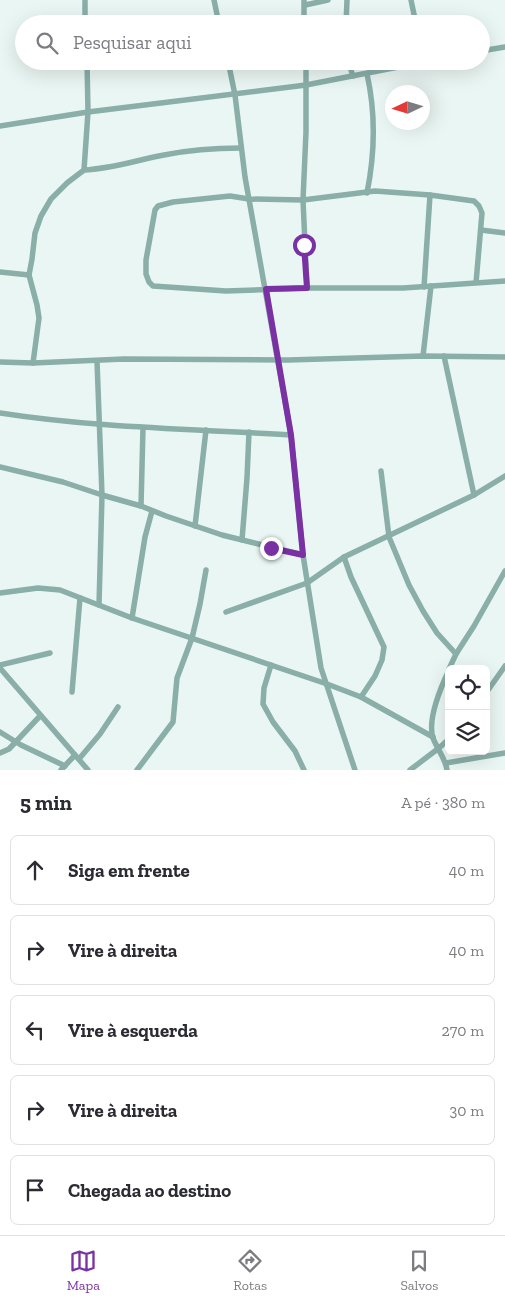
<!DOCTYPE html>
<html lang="pt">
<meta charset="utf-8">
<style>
:root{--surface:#fff;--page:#f7f7f7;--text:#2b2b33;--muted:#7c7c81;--line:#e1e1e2;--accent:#7a31a3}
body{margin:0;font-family:"Zilla Slab",serif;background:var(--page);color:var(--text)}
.controls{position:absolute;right:15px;bottom:15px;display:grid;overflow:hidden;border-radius:8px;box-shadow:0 5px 20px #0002}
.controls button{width:45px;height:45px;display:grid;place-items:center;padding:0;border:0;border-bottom:1px solid var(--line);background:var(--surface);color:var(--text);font:25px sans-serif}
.compass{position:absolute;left:385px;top:85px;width:45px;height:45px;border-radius:50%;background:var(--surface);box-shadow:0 5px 20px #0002;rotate:266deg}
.stop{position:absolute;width:15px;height:15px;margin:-11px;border:4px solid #7a31a3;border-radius:50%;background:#fff}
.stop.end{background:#7a31a3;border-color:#fff;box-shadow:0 1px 5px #0008}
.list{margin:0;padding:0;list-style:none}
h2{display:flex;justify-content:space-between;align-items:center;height:65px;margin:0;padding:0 20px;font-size:21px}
h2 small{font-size:16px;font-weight:400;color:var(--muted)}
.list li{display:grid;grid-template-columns:32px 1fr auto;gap:15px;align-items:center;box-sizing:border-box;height:70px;margin:0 10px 10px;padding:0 10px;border:1px solid var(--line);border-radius:8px}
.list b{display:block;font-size:19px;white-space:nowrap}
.list em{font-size:16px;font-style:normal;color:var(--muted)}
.icon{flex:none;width:28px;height:28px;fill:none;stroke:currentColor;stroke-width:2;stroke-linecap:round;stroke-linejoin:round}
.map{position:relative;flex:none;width:505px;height:770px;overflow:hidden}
.search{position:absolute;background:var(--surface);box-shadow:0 5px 20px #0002;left:15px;right:15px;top:15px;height:55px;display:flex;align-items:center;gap:12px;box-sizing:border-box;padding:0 18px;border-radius:28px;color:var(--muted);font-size:19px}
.sheet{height:465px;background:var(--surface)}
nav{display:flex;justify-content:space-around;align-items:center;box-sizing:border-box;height:70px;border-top:1px solid var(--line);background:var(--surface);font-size:14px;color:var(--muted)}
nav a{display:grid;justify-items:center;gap:2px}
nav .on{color:var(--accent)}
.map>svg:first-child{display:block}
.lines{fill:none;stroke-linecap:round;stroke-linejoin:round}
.street{stroke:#8aaea8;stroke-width:5.5}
.route{stroke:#7a31a3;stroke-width:6}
</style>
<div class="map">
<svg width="505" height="770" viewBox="0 0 505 770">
<rect width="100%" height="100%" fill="#eaf6f3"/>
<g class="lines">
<g class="street">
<polyline points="85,0 85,24"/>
<polyline points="214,0 219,24"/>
<polyline points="304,0 304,24"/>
<polyline points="411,0 416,24"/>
<polyline points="305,5 328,0"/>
<polyline points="346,24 347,0"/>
<polyline points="481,51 505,47"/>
<polyline points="228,61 235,95 245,177 291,435 303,555 321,668 355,770"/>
<polyline points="306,61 306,132 303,200 307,288"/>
<polyline points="348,61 353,76"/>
<path d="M367,74C376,114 375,153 367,193"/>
<polyline points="0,126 88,112 306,85 429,61"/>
<path d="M84,170C111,169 137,160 164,155C189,150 215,148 241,148"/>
<polyline points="481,230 505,233"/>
<polyline points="0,272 29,275"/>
<polyline points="476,283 482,213 479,206 474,201 430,195 375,191 303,200 249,199 230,196 173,202 158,206 155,210 146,260 146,274 149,282 153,286 226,291 307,288 403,288 505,281"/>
<polyline points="424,287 430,195"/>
<polyline points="423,356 431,286"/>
<polyline points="444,356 474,495"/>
<polyline points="97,361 102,495 99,605"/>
<polyline points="0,362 33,363 124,359 288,360 423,356 505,357"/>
<polyline points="33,363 39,318 37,305 29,275 32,259 35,233 41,216 51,199 67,183 84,170 88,112 87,61"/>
<path d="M0,413C96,428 194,429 291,435"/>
<polyline points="0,467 63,482 102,495 141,506 166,516 222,535 303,555"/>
<polyline points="381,471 389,537 409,585 423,611 437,633 456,654"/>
<polyline points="141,506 143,428"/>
<polyline points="195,526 206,430"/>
<polyline points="242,540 247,478 249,432"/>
<polyline points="344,557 351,577 384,647 382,660 375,676 361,697"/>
<polyline points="0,593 38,588 60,590 132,618 327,684 361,697 433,737"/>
<polyline points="226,612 307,583 344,557 474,495 505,476"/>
<polyline points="132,618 145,537 152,511"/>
<polyline points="0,665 50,653"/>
<polyline points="271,665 264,688 263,704 273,722 295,751 304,770"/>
<polyline points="0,668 88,770"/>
<polyline points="449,669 456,654 474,626 505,571"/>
<polyline points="72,692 80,598"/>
<polyline points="486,693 505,666"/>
<polyline points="0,732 21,745 65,766"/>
<polyline points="0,753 9,749 40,716"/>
<polyline points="79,759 100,734 118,707"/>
<polyline points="446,763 505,753"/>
<polyline points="61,770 75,755"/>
<polyline points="137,770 173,722 177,678 192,638 200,604 206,570"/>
<polyline points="410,770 439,748 449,739"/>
<path d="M447,770C445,757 437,749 433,738C427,719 441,687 449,670"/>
</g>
</g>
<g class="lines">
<polyline class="route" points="271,548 303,555 291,435 266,289 307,288 304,245"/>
</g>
</svg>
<div class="controls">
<button><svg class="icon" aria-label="locate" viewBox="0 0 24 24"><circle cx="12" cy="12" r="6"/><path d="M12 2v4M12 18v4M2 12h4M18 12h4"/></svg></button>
<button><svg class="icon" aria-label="layers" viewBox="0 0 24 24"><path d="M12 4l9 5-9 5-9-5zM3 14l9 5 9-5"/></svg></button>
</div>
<svg class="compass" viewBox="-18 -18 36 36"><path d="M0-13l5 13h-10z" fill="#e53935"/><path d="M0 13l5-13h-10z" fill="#7c7c81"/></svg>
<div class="stop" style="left:304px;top:245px"></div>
<div class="stop end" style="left:271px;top:548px"></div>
<div class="search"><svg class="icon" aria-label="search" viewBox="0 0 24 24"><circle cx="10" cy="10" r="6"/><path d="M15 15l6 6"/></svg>Pesquisar aqui</div>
</div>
<section class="sheet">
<h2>5 min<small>A pé · 380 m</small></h2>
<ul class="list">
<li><svg class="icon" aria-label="ahead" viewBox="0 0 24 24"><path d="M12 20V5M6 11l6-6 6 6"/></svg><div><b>Siga em frente</b></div><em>40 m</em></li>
<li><svg class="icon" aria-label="right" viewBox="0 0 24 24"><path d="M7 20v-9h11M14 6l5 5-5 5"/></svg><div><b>Vire à direita</b></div><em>40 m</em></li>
<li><svg class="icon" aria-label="left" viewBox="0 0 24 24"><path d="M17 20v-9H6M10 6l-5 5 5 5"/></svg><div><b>Vire à esquerda</b></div><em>270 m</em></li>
<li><svg class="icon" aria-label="right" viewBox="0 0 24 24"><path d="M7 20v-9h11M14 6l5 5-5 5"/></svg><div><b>Vire à direita</b></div><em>30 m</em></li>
<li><svg class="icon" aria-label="arrive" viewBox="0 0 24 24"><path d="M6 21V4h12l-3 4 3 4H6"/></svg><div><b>Chegada ao destino</b></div></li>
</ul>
</section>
<nav>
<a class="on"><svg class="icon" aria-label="map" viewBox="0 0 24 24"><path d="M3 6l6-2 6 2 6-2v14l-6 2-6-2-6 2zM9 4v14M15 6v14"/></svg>Mapa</a>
<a><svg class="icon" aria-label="directions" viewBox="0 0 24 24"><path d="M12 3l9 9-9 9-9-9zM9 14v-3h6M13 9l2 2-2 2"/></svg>Rotas</a>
<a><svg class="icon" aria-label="saved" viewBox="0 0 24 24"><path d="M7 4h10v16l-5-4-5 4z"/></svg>Salvos</a>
</nav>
